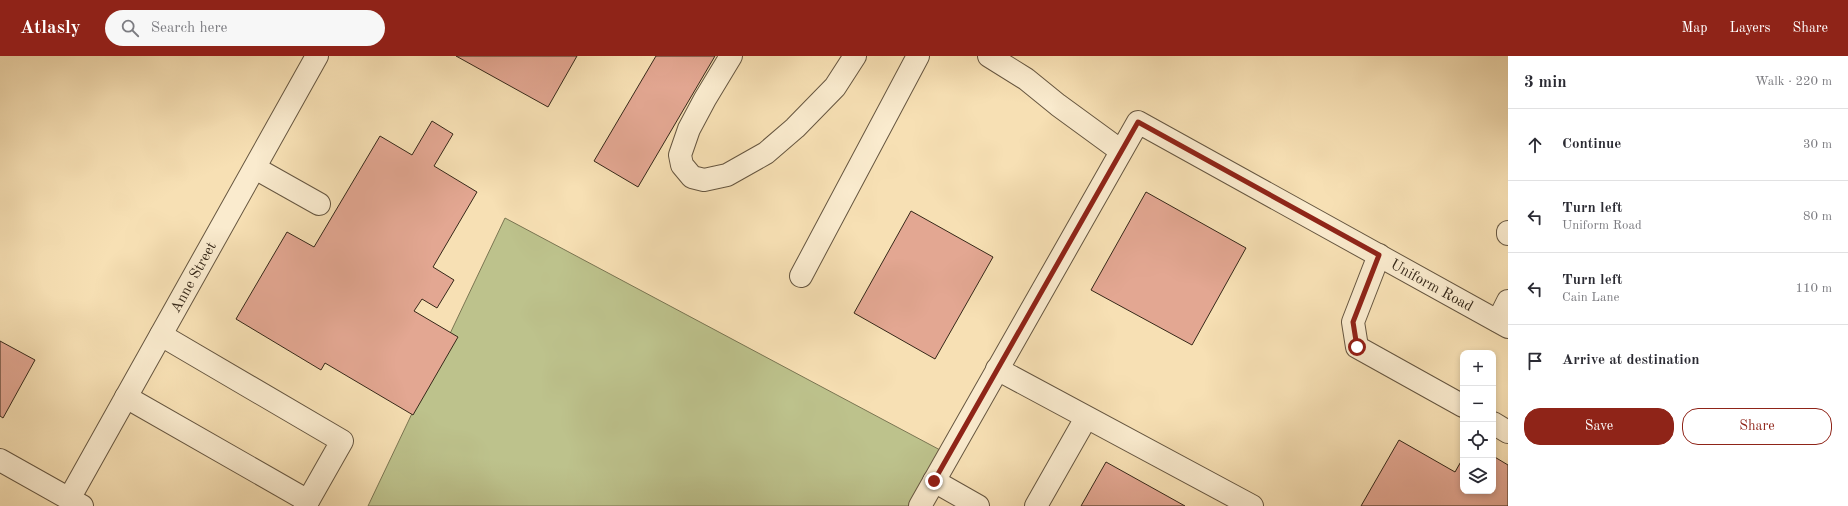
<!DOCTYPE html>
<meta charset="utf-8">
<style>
:root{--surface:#fff;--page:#f7f7f7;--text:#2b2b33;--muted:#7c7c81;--line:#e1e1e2;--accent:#8f2418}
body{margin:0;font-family:"Old Standard TT",serif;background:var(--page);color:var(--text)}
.controls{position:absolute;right:12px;bottom:12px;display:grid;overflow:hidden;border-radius:8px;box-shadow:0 2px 6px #0003}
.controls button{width:36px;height:36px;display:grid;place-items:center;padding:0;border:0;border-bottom:1px solid var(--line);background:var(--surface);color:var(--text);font:20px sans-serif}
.stop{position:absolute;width:12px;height:12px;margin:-9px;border:3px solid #8f2418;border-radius:50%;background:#fff}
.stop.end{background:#8f2418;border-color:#fff;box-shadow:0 1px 4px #0008}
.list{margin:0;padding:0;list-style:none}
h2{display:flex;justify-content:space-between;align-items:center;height:52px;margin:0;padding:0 16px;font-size:17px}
h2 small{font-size:13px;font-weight:400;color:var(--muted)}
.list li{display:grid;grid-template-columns:26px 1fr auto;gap:12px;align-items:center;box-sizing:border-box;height:72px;padding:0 16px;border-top:1px solid var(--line)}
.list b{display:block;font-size:15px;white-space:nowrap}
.list p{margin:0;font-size:13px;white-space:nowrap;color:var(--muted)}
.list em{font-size:13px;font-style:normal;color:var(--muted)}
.actions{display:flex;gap:8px;padding:12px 16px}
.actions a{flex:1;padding:9px 0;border:1px solid var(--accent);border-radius:16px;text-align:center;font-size:14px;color:var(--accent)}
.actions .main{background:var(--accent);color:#fff}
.icon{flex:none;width:22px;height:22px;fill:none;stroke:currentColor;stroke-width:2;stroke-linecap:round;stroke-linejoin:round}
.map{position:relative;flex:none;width:1508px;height:450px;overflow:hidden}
header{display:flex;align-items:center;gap:24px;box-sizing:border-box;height:56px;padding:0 20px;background:var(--accent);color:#fff}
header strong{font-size:19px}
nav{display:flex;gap:22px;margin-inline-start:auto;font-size:14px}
.search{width:280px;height:36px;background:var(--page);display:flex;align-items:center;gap:10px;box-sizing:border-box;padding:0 14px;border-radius:22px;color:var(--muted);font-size:15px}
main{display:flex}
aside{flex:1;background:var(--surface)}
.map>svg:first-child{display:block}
.green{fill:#bdc28c;stroke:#7a7552}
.building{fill:#e3a792;stroke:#362819}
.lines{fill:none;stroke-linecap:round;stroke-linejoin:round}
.minor-casing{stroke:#665640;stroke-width:24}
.minor{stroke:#faebce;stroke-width:22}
.route{stroke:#8f2418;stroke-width:5}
.labels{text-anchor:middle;stroke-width:3;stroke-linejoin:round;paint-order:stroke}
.street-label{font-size:15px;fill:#362819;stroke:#faebce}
</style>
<header>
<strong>Atlasly</strong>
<div class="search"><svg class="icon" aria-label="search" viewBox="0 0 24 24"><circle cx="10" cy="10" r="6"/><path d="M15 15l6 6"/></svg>Search here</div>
<nav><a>Map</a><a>Layers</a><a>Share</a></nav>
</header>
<main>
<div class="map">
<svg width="1508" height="450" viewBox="0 0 1508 450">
<rect width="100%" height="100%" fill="#f7e0b4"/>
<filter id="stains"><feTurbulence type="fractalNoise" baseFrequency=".005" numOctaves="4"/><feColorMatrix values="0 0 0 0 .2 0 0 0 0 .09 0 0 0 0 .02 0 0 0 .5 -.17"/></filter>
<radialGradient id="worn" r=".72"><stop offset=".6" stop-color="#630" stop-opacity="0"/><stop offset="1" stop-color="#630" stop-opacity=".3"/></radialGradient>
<polygon class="green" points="505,162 942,395 911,450 368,450"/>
<g class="building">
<polygon points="456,0 577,0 548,51"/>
<polygon points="656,0 715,0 638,131 594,105"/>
<polygon points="432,65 453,78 434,110 477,136 433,211 454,224 437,252 422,243 414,255 458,281 413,359 325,307 321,314 236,263 287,176 314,191 380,80 412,99"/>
<polygon points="1146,136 1246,192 1192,289 1091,234"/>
<polygon points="911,155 993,201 935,303 854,257"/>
<polygon points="0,285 35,304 3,362 0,360"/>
<polygon points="1399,384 1455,416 1463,402 1463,435 1493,435 1493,400 1508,409 1508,450 1361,450"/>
<polygon points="1106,406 1185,450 1081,450"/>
</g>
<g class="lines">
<g class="minor-casing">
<g id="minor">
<polyline points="731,0 705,43 689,73 680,99 682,109 692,121 704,124 727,119 766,97 795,72 835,31 855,0"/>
<polyline points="989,0 1026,23 1058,49 1121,95"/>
<polyline points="255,112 319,148"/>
<polyline points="1508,176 1508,178"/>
<polyline points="1379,199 1353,266 1357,291 1463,350"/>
<polyline points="801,220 918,0"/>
<polyline points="1498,265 1508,245"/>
<polyline points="161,279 342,385 308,445"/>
<polyline points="997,313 1252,450"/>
<polyline points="126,341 308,445 305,450"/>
<polyline points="1493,367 1508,376"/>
<polyline points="0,404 82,450"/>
<polyline points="934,425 978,450"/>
<polyline points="69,443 317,0"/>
<polyline points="920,450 1138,66 1508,271"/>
<polyline points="1036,450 1086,362"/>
</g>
</g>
<use href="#minor" class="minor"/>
</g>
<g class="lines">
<polyline class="route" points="934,425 1138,66 1379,199 1353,266 1357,291"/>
</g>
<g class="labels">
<g class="street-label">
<text transform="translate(193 221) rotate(-61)" y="5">Anne Street</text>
<text transform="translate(1432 229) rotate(29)" y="5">Uniform Road</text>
</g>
</g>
<rect width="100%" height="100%" filter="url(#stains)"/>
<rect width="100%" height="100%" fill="url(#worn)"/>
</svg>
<div class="controls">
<button>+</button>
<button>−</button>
<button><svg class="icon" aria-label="locate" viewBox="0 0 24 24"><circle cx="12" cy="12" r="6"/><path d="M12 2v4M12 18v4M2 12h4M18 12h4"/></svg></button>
<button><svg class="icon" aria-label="layers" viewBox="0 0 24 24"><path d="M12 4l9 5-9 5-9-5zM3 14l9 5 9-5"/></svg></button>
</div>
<div class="stop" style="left:1357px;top:291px"></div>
<div class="stop end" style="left:934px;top:425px"></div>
</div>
<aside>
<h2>3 min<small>Walk · 220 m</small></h2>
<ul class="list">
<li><svg class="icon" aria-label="ahead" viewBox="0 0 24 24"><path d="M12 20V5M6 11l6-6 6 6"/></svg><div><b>Continue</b></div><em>30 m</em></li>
<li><svg class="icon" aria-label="left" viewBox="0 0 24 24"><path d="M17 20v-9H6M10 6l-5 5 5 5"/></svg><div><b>Turn left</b><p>Uniform Road</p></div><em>80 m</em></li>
<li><svg class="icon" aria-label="left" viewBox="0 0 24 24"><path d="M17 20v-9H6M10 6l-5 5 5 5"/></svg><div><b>Turn left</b><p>Cain Lane</p></div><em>110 m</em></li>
<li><svg class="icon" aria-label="arrive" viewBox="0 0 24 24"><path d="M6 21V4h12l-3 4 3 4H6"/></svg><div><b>Arrive at destination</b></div></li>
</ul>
<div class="actions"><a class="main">Save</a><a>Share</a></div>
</aside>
</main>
